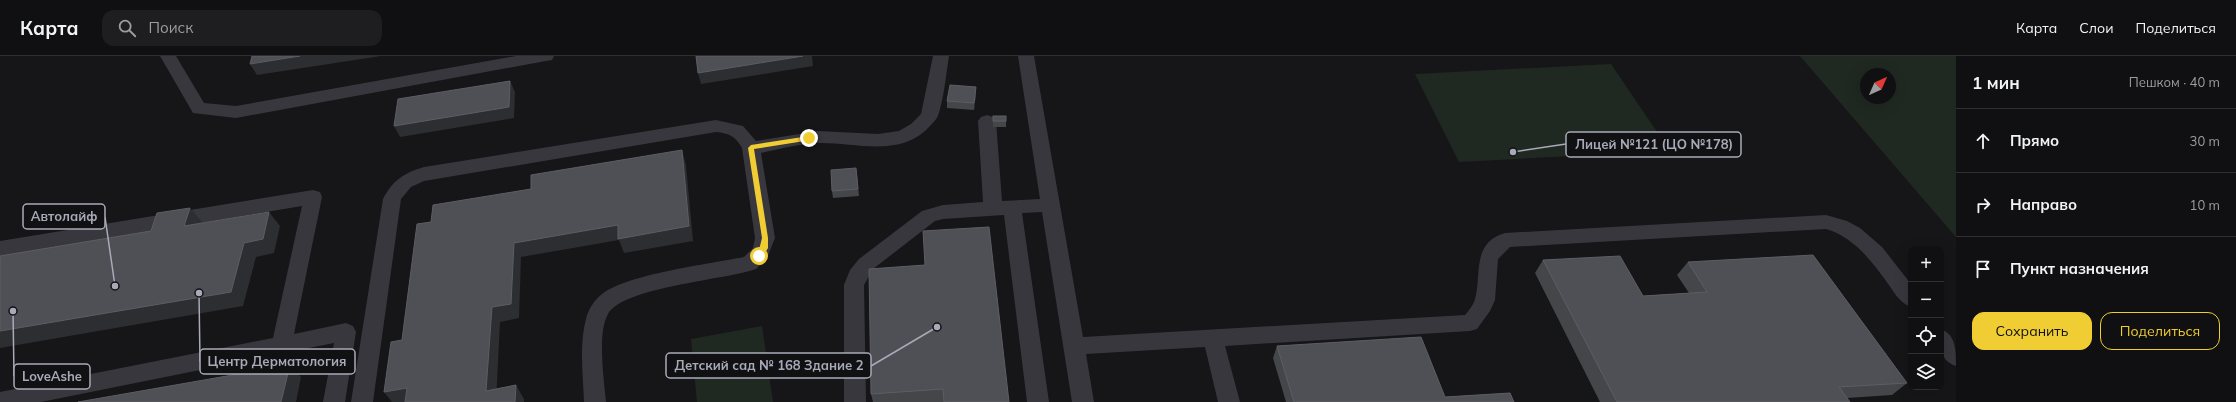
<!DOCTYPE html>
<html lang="ru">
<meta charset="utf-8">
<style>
:root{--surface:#101012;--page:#1e1e20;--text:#f1f3f6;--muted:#9c9d9f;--line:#303032;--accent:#f1cd34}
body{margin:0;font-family:Mulish,sans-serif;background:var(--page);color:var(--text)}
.controls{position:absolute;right:12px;bottom:12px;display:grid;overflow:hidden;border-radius:8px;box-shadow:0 4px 16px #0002}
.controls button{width:36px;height:36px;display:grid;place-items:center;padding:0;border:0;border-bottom:1px solid var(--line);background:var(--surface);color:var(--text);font:20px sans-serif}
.compass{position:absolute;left:1860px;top:12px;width:36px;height:36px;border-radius:50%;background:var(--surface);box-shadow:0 4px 16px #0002;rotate:45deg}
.stop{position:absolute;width:12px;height:12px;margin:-9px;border:3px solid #f1cd34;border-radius:50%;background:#fff}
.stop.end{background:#f1cd34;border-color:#fff;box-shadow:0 1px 4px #0008}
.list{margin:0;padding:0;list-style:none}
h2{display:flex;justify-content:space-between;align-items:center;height:52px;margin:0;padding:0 16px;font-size:17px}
h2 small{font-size:13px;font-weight:400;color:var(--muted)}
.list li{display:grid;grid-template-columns:26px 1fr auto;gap:12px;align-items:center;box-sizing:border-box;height:64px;padding:0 16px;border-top:1px solid var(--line)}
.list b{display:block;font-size:15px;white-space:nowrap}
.list em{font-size:13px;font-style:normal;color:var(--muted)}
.actions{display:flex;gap:8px;padding:12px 16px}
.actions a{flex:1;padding:9px 0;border:1px solid var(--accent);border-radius:12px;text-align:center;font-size:14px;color:var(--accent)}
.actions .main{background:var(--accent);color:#111}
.icon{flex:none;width:22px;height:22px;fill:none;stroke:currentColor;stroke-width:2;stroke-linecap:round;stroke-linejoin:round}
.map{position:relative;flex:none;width:1956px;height:346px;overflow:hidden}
header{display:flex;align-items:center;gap:24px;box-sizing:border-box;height:56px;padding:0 20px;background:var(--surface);border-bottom:1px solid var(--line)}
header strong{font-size:19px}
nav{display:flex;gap:22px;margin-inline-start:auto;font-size:14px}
.search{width:280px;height:36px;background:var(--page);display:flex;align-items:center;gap:10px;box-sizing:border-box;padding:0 14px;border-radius:12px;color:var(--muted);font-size:15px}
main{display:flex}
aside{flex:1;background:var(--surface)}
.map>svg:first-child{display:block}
.green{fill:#202822;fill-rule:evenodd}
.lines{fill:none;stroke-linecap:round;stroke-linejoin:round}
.lane{fill:#37373d;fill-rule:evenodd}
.wall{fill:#44464a}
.shaded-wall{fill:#2d2e31}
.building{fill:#4f5056;stroke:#5d5e65}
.route{fill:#f1cd34}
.leader{fill:none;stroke:#a8aab8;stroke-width:1.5}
.callout-dot{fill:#a8aab8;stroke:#111113;stroke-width:1.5}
.callout{fill:#111113;stroke:#a8aab8;stroke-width:1.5}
.callout-label{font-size:13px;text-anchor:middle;font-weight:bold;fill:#a8aab8}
</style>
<header>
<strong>Карта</strong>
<div class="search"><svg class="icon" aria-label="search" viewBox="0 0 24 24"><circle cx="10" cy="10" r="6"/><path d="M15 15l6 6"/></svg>Поиск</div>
<nav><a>Карта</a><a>Слои</a><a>Поделиться</a></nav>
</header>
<main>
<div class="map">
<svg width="1956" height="346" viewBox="0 0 1956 346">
<rect width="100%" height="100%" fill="#161618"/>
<g class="green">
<path d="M1800,0H1956V181ZM1866,18H1890V42H1866Z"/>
<polygon points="1611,8 1670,95 1459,106 1415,18"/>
<polygon points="762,270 773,346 697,346 691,283"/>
</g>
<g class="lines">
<g class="lane">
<polygon points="160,0 176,0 204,47 236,50 516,0 554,0 552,4 546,5 236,62 193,57"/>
<path d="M933,0H949C946,19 944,42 938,60C936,64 932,68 928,72C899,102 854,86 818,87C798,88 779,93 761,97L775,182L767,202L756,213C725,224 623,231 608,258C597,277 604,323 606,346H584C583,319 579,289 586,263C588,254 594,244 602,238C628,218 709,208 744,201L753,192L755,182L742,92C736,81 729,77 716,76L424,125L411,131L401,143L373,346H351L383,143C393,124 404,117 424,111L716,64L743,70L756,85L818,75L878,78L899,75L911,68L921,58Z"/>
<path d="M1018,0H1034L1083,281L1465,259C1469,254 1473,250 1475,243C1482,218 1471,187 1505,177L1826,159L1847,165L1860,172L1882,191L1911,228V251C1899,247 1893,234 1886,225C1870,203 1853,181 1826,173L1510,191L1498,203L1495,244L1490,255L1477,273L1470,275L1225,290L1240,346H1218L1205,291L1086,298L1094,346H1072L1042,156L1022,157L1049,346H1027L1004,159L943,163L935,165L873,213L864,229L866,346H844V229L850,214L859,203L922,155L943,149L983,146L978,65L981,61L987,59L993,61L996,65L1002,145L1040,143Z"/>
<polygon points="313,134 320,136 322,141 294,278 346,267 353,270 356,276 345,346 323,346 334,287 41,346 0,346 0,336 273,282 302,150 0,201 0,185"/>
<path d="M1941,273C1956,279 1956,294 1956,310C1938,304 1941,289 1941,273Z"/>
</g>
</g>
<g class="wall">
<polygon points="976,38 974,54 947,52 947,45"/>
<polygon points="993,60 1006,65 1006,71 993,71"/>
<polygon points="857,119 859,140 833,142 832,135"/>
<polygon points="989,171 944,346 873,346 871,338 925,209"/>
<polygon points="1543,204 1643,240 1689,237 1677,219 1688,206 1907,327 1892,339 1847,342 1850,346 1600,346 1535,217"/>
<polygon points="1277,290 1445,341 1514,346 1286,346 1273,302"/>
</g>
<g class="shaded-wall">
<polygon points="300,0 381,0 257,19 250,8"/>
<polygon points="803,0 812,0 813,10 701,28 698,17"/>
<polygon points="510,25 515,36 514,62 400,81 394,70"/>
<polygon points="976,31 976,38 974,54 974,47"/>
<polygon points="682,94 686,109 693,185 624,197 619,184 521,201 519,262 500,266 496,346 486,335 492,251 514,187"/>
<polygon points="190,152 202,166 197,184 184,170"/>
<polygon points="269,156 280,170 274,197 256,201 243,250 0,292 0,275 244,187"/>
<polygon points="290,309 301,321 296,346 281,346"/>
<polygon points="516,329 524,343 524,346 515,346"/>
<polygon points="407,332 415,346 392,346 384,336"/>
</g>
<g class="building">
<polygon points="252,0 300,0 250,8"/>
<polygon points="696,0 803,0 698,17"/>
<polygon points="510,25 509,51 394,70 398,43"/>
<polygon points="950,29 976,31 974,47 947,45"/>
<rect x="993" y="60" width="13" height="5"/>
<polygon points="682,94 689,170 618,183 618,169 514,187 511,248 492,251 486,335 516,329 515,346 405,346 407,332 384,336 391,286 402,284 417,168 431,166 433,149 531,133 531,119"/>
<polygon points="856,112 858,133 832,135 831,114"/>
<polygon points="190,152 184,170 269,156 263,183 244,187 231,236 0,275 0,200 151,175 157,157"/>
<polygon points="989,171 1009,346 944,346 943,333 871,338 869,213 925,209 923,175"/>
<polygon points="1813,199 1907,327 1839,331 1850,346 1617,346 1543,204 1620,200 1643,240 1707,236 1688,206"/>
<polygon points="1421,281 1445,341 1510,337 1514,346 1294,346 1277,290"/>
<polygon points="290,309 281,346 78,346"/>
</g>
<polygon class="route" points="809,80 811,84 754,93 768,182 768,192 762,202 757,202 762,182 748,92 751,89"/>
<path class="leader" d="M1513 96L1566 88M115 230L105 161M199 237L200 306M937 271L871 310M13 255L14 320"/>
<g class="callout-dot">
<circle cx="1513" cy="96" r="4"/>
<circle cx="115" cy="230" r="4"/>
<circle cx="199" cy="237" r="4"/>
<circle cx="937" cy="271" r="4"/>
<circle cx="13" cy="255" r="4"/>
</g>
<g class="callout">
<rect x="1566" y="76" width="175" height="25" rx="4"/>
<rect x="23" y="148" width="82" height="25" rx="4"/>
<rect x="200" y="293" width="155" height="25" rx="4"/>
<rect x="666" y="297" width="205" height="25" rx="4"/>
<rect x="14" y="308" width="76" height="25" rx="4"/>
</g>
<g class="callout-label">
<text x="1654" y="93">Лицей №121 (ЦО №178)</text>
<text x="64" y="165">Автолайф</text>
<text x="277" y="310">Центр Дерматология</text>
<text x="769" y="314">Детский сад № 168 Здание 2</text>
<text x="52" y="325">LoveAshe</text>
</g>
</svg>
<div class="controls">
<button>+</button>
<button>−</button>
<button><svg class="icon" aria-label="locate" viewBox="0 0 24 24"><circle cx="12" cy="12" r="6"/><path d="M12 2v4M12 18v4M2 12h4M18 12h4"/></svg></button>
<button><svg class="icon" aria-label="layers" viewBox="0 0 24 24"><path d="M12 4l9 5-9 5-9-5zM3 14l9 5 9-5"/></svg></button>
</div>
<svg class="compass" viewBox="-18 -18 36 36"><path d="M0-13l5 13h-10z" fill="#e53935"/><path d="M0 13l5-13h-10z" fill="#9c9d9f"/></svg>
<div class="stop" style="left:759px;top:200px"></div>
<div class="stop end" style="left:809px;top:82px"></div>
</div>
<aside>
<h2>1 мин<small>Пешком · 40 m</small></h2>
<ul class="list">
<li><svg class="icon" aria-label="ahead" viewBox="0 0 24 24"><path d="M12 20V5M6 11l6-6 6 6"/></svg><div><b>Прямо</b></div><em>30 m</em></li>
<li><svg class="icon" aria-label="right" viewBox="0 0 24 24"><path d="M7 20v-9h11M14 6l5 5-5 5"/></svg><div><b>Направо</b></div><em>10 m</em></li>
<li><svg class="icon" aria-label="arrive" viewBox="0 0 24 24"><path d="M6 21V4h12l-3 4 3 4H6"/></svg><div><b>Пункт назначения</b></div></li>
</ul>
<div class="actions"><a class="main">Сохранить</a><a>Поделиться</a></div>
</aside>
</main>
